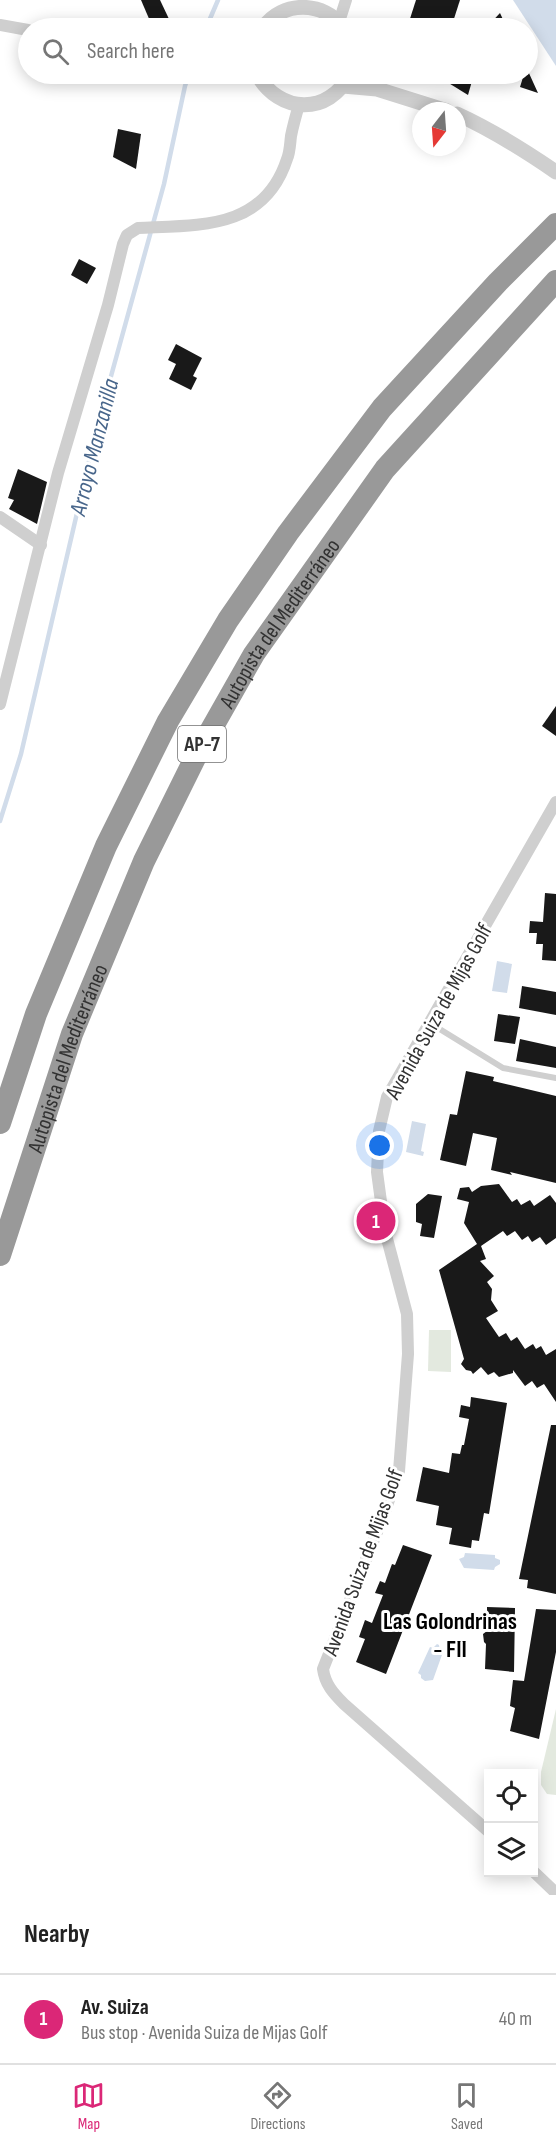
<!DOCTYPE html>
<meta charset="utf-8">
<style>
:root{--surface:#fff;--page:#f2f2f2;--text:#222;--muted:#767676;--line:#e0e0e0;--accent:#db2777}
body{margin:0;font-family:"Sofia Sans Condensed",sans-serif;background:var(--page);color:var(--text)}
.controls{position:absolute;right:18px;bottom:18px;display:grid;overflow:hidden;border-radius:0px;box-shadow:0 3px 15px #0003}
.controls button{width:54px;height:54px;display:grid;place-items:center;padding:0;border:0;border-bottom:2px solid var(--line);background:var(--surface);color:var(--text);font:30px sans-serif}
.compass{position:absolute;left:412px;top:102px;width:54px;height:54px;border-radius:50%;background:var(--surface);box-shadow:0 3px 15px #0003;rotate:197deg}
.you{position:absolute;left:380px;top:1146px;width:21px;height:21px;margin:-15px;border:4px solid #fff;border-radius:50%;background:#1a73e8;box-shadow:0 0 0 9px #1a73e833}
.badge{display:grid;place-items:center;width:39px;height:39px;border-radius:50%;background:var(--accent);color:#fff;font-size:20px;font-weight:700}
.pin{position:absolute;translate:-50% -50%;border:3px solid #fff;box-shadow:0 2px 6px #0006}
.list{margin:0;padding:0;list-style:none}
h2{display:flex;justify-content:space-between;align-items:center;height:78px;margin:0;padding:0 24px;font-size:26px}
h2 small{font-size:20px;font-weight:400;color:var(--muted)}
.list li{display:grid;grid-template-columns:39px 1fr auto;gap:18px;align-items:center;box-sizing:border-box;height:90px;padding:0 24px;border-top:2px solid var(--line)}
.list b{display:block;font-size:22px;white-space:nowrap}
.list p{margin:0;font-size:20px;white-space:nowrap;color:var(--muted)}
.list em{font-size:20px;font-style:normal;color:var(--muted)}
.icon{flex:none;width:33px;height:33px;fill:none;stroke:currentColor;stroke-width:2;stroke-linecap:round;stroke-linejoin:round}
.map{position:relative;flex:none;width:556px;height:1895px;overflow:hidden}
.search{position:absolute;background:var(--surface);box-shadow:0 3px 15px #0003;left:18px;right:18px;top:18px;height:66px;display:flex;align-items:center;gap:15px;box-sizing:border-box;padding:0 21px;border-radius:33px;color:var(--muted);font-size:22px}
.sheet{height:168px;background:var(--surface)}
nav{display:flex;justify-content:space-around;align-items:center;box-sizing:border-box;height:84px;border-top:2px solid var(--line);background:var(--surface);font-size:16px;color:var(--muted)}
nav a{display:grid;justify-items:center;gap:3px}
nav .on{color:var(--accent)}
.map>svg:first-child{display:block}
.green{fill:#e3e9df}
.water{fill:#d1dcea}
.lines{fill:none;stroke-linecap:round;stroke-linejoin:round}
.stream{stroke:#d1dcea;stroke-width:4.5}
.building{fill:#191919}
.service{stroke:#cfcfcf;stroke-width:6}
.minor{stroke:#cfcfcf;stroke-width:12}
.tertiary{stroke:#cfcfcf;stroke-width:15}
.motorway{stroke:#999;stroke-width:22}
.labels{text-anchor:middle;stroke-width:6;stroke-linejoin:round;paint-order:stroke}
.shield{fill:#fff;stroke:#707070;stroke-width:1.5}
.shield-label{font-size:21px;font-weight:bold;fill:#323232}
.street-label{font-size:22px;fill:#323232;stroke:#fff}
.water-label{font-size:24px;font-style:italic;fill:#48668b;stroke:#fff}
.neighbourhood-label{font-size:24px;font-weight:bold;fill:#000;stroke:#fff}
</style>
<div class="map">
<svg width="556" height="1895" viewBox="0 0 556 1895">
<rect width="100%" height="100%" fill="#fff"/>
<g class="green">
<polygon points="429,1330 451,1330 451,1372 428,1371"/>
<polygon points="556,1709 556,1795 547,1794 541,1785 541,1772"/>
</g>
<g class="water">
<polygon points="513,0 556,0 556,66"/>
<polygon points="497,961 512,964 507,993 492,991"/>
<polygon points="412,1121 426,1124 421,1151 424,1152 423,1156 406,1152"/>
<polygon points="465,1553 495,1555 495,1558 500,1560 500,1564 495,1567 494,1570 464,1568 459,1559 464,1557"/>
<polygon points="437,1644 439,1645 440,1651 443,1652 433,1680 425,1681 421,1678 421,1675 418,1673 430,1647 433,1648"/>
</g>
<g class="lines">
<g class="stream">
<polyline points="206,28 218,0"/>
<polyline points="0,821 21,754 97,427 164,184 185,86 189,74"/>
</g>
</g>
<g class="building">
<polygon points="141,0 160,0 169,19 160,28 153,28"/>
<polygon points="416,0 460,0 451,28 407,28"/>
<polygon points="500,13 507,28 486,28"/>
<polygon points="528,71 538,93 520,87 524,74 528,74"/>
<polygon points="434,74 474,74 468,95"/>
<polygon points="118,129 141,134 136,169 113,157"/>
<polygon points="79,259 96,268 87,284 71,275"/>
<polygon points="176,344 202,358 193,376 197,378 191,390 169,379 176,364 168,360"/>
<polygon points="18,469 47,482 37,524 9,509 14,500 8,498"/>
<polygon points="556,706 556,736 542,726"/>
<polygon points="545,893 556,894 556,961 542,960 543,944 536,944 537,933 529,933 530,921 543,922"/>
<polygon points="522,986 556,992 556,1015 519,1008"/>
<polygon points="498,1014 520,1017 515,1044 494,1041"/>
<polygon points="520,1039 556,1047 556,1068 516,1061"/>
<polygon points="466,1071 494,1077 493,1081 556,1096 556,1183 510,1172 512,1175 491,1170 497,1138 473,1133 466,1166 440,1160 450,1114 457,1115"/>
<polygon points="499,1184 512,1202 517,1199 521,1205 530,1200 534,1206 550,1195 556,1203 556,1238 546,1245 540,1237 532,1242 528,1236 522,1240 515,1231 507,1236 503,1231 481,1246 486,1259 480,1261 494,1276 487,1282 492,1289 491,1300 498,1311 486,1318 499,1337 506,1333 511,1341 517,1337 525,1349 533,1344 536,1349 541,1346 546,1355 556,1349 556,1402 544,1384 537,1388 532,1381 525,1386 513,1370 513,1373 499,1377 494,1372 488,1375 481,1367 473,1374 471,1371 466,1370 461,1364 464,1359 439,1270 477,1244 464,1223 469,1202 457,1199 460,1188 469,1187 472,1192 481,1186"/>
<polygon points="428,1194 442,1196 434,1238 420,1236 422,1224 416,1222 416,1204"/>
<polygon points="471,1397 507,1403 489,1514 484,1513 479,1541 472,1540 471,1548 449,1544 452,1528 436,1525 439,1506 416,1501 423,1467 449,1473 452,1453 460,1454 462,1445 464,1445 469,1419 459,1417 461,1405 470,1407"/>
<polygon points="551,1425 556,1425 556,1594 527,1588 528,1580 519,1579"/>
<polygon points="403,1545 432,1555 386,1674 356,1662 365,1639 359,1637 365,1620 372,1623 383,1595 375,1593 380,1581 385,1583 392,1564 395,1565"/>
<polygon points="487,1607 515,1608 514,1672 485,1669 486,1644 484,1642 483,1634 487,1631"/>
<polygon points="536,1609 556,1610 556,1652 539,1739 510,1731 515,1708 510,1706 513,1680 524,1681"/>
</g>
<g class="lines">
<polyline class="service" points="433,1018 438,1028 503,1068 556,1078"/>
<g class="minor">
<polyline points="339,22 346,0"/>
<polyline points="0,25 28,30"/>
<polyline points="0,517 41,545"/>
<path d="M0,704L58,473L108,305L123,244L127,235L138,228C200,225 264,230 287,159C290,152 290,144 291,136C293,126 296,115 299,105"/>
<path d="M488,1831L344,1704C333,1693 325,1684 323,1669L384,1514L399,1471L408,1354L407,1314L385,1231L377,1172L379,1131L387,1097L556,802"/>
<polyline points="534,1872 556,1893"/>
</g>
<g class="tertiary">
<path d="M263,28C282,0 324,1 344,28"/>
<path d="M257,74C279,114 329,116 350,74"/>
<polyline points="343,86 377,89 447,111"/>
<path d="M457,114C492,130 524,150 556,172"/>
</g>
<g class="motorway">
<polyline points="0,1123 36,1014 106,846 168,721 228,620 288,533 382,408 498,282 556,224"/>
<path id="s1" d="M0,1255L72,1034L144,861L195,758L254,654L385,469L556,281"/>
</g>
</g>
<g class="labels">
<rect class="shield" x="178" y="726" width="48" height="36" rx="4.5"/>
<g class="shield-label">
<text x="202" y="751">AP-7</text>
</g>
<g class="street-label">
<text dy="8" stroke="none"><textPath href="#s1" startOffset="694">Autopista del Mediterráneo</textPath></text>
<text transform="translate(438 1011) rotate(-61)" y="8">Avenida Suiza de Mijas Golf</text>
<text dy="8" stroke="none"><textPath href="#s1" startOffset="208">Autopista del Mediterráneo</textPath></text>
<text transform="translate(362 1562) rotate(-70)" y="8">Avenida Suiza de Mijas Golf</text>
</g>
<g class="water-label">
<text transform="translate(94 447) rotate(-76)" y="8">Arroyo Manzanilla</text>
</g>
<g class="neighbourhood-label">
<text x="450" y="1629">Las Golondrinas<tspan x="450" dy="28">- FII</tspan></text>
</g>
</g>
</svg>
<div class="controls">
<button><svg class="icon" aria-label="locate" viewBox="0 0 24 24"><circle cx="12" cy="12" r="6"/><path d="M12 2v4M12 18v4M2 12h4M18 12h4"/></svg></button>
<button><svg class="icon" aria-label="layers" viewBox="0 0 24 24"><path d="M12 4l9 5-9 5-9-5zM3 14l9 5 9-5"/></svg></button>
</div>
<svg class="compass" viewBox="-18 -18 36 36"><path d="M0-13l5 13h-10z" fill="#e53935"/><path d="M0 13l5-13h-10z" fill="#767676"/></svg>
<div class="you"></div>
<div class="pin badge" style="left:376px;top:1221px">1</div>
<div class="search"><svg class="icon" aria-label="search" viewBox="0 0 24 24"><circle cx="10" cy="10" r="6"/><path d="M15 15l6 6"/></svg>Search here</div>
</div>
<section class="sheet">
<h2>Nearby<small></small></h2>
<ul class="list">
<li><span class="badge">1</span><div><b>Av. Suiza</b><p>Bus stop · Avenida Suiza de Mijas Golf</p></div><em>40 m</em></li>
</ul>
</section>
<nav>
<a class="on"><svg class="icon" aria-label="map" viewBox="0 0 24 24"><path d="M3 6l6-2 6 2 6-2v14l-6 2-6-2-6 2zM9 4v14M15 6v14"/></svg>Map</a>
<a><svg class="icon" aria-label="directions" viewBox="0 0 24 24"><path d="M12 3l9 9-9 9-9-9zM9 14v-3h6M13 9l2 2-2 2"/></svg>Directions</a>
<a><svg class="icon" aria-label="saved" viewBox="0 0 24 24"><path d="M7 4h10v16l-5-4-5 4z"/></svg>Saved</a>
</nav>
